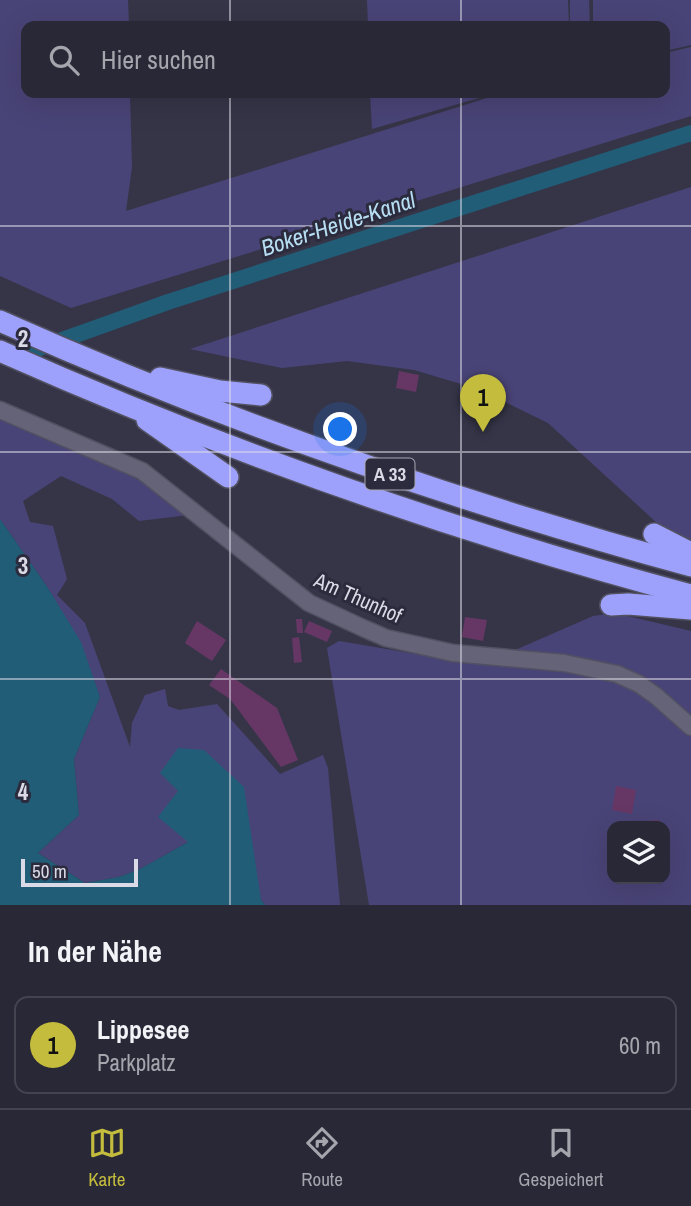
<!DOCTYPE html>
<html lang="de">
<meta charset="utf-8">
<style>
:root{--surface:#282836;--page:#30303e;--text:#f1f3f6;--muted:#a5a6ad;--line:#444451;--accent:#c4bc3d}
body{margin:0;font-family:"Archivo Narrow",sans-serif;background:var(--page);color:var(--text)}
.controls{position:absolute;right:21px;bottom:21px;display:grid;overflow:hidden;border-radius:14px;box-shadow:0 7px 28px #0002}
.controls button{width:63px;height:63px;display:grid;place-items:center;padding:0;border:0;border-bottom:2px solid var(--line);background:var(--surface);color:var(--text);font:35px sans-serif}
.scale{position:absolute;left:21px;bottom:18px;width:117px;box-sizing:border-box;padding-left:7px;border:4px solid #dbdbe7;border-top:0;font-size:19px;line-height:24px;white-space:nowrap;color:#dbdbe7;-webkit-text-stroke:5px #2c2b3d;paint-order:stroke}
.you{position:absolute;left:341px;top:430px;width:24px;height:24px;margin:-18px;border:5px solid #fff;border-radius:50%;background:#1a73e8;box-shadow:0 0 0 10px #1a73e833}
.badge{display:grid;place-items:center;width:46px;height:46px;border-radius:50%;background:var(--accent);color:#111;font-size:23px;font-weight:700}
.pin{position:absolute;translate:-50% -58px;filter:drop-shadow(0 2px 4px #0008)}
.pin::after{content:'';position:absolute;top:37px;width:24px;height:21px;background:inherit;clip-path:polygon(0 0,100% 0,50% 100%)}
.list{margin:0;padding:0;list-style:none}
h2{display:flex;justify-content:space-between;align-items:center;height:91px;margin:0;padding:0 28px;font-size:30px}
h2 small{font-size:23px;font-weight:400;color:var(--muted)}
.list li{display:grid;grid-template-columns:46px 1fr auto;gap:21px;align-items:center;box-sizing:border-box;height:98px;margin:0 14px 14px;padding:0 14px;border:2px solid var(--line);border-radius:14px}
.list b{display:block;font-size:26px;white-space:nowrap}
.list p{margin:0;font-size:23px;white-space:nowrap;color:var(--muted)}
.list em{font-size:23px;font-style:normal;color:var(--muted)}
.icon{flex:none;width:38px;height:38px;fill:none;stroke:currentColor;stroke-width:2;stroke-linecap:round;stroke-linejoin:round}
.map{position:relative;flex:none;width:691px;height:905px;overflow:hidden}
.search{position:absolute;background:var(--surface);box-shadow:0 7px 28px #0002;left:21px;right:21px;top:21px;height:77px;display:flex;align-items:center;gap:18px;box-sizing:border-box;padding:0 24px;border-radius:14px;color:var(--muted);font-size:26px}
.sheet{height:203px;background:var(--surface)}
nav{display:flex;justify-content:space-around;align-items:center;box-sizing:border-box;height:98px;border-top:2px solid var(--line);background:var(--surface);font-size:19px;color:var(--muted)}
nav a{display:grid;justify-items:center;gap:4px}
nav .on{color:var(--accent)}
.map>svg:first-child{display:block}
.green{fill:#494477;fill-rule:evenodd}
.water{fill:#215d77}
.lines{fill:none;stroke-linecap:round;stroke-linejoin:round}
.canal{stroke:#215d77;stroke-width:16}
.building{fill:#663765}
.minor-casing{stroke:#525162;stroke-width:19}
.motorway-casing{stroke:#525162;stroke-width:24}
.minor{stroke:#646378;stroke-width:16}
.motorway{stroke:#9ea1fb;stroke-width:21}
.grid{fill:none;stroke:#dbdbe7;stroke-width:2;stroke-opacity:0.55}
.labels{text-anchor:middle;stroke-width:6;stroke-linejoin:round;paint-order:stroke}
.shield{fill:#2c2b3d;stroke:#a6a6b4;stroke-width:2}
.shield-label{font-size:19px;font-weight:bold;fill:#dbdbe7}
.street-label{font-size:21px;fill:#dbdbe7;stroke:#2c2b3d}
.water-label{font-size:23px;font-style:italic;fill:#b7def2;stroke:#2c2b3d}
.grid-label{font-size:23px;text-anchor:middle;font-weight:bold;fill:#dbdbe7;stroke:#2c2b3d;stroke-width:6;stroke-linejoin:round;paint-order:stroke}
</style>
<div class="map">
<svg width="691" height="905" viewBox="0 0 691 905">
<rect width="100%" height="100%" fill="#363548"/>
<g class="green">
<polygon points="0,0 128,0 129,26 26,26 26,93 130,93 132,167 126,211 503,93 665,93 665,53 691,47 691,116 71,308 0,276"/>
<polygon points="367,0 568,0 569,26 368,26"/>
<polygon points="570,0 589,0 590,26 570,26"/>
<polygon points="593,0 691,0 691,45 665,51 665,26 593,26"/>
<polygon points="370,93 496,93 372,129"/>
<polygon points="691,187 691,540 670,535 548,423 478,389 414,370 347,361 282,368 190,349"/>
<polygon points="0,417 137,476 189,515 139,521 112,499 61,476 23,501 30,522 53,526 67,579 57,595 85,623 130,747 132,723 145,695 165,689 168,706 179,710 217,704 280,774 323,755 328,768 340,905 265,905 179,791 188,842 140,869 119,877 85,883 38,853 79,815 74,759 100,697 80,642 46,585 0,519"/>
<path d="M615,613L691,631V905H369L327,648L339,641L440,658L513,651L593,616ZM612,826H665V879H612Z"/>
</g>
<polygon class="water" points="0,519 46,585 81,642 100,697 74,759 79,815 38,853 85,883 119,877 140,869 188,842 158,817 178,791 160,773 178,748 204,750 244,787 261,900 265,905 0,905"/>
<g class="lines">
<polyline class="canal" points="9,359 168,302 691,133"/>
</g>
<g class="building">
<polygon points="399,371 419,375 416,392 396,388"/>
<polygon points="465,617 487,620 483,641 462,637"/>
<polygon points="296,619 302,619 303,633 297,633"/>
<polygon points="197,621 226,640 212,661 185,643"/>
<polygon points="309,621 332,631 327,642 304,632"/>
<polygon points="299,637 302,662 294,663 292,638"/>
<polygon points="221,669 277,708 298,760 281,767 237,708 230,699 209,685"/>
<polygon points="616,786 636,790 632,814 612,810"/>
<polygon points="659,820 660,826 646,826 645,821"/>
</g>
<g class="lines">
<g class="minor-casing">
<polyline id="minor" points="0,410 142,471 309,603 363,628 386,638 453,653 564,663 617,674 639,684 656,696 691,727"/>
</g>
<g class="motorway-casing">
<g id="motorway">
<path d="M0,321C224,421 455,501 691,566"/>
<path d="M0,351C223,450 455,532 691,595"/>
<polyline points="160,378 220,391 261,395"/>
<polyline points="147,420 228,477"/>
<polyline points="654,534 691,553"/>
<polyline points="611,605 628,604 691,609"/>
</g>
</g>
<use href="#minor" class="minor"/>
<use href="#motorway" class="motorway"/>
</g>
<path class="grid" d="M230,0V26M461,0V26M230,93V905M461,93V905M0,226H691M0,452H691M0,679H691"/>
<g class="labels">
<rect class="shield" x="365.5" y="458.5" width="49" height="31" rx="5"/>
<g class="shield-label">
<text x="390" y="481">A 33</text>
</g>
<g class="street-label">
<text transform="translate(358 598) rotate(24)" y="7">Am Thunhof</text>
</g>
<g class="water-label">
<text transform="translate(338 224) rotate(-18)" y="8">Boker-Heide-Kanal</text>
</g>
</g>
<g class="grid-label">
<text x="23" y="347">2</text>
<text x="23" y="574">3</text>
<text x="23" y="800">4</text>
</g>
</svg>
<div class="controls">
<button><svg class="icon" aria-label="layers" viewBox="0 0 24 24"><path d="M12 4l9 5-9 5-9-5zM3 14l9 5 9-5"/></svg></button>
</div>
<div class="scale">50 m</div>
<div class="you"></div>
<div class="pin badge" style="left:483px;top:432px">1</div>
<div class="search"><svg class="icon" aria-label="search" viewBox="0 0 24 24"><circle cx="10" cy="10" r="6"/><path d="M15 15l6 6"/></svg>Hier suchen</div>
</div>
<section class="sheet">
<h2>In der Nähe<small></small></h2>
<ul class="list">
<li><span class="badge">1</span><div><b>Lippesee</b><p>Parkplatz</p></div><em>60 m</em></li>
</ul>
</section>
<nav>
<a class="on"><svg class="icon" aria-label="map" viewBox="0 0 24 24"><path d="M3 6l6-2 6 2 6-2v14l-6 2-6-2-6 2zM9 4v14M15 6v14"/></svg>Karte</a>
<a><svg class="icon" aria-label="directions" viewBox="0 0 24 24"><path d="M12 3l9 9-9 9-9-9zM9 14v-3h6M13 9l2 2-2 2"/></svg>Route</a>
<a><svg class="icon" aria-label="saved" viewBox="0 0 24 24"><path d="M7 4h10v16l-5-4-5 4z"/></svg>Gespeichert</a>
</nav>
